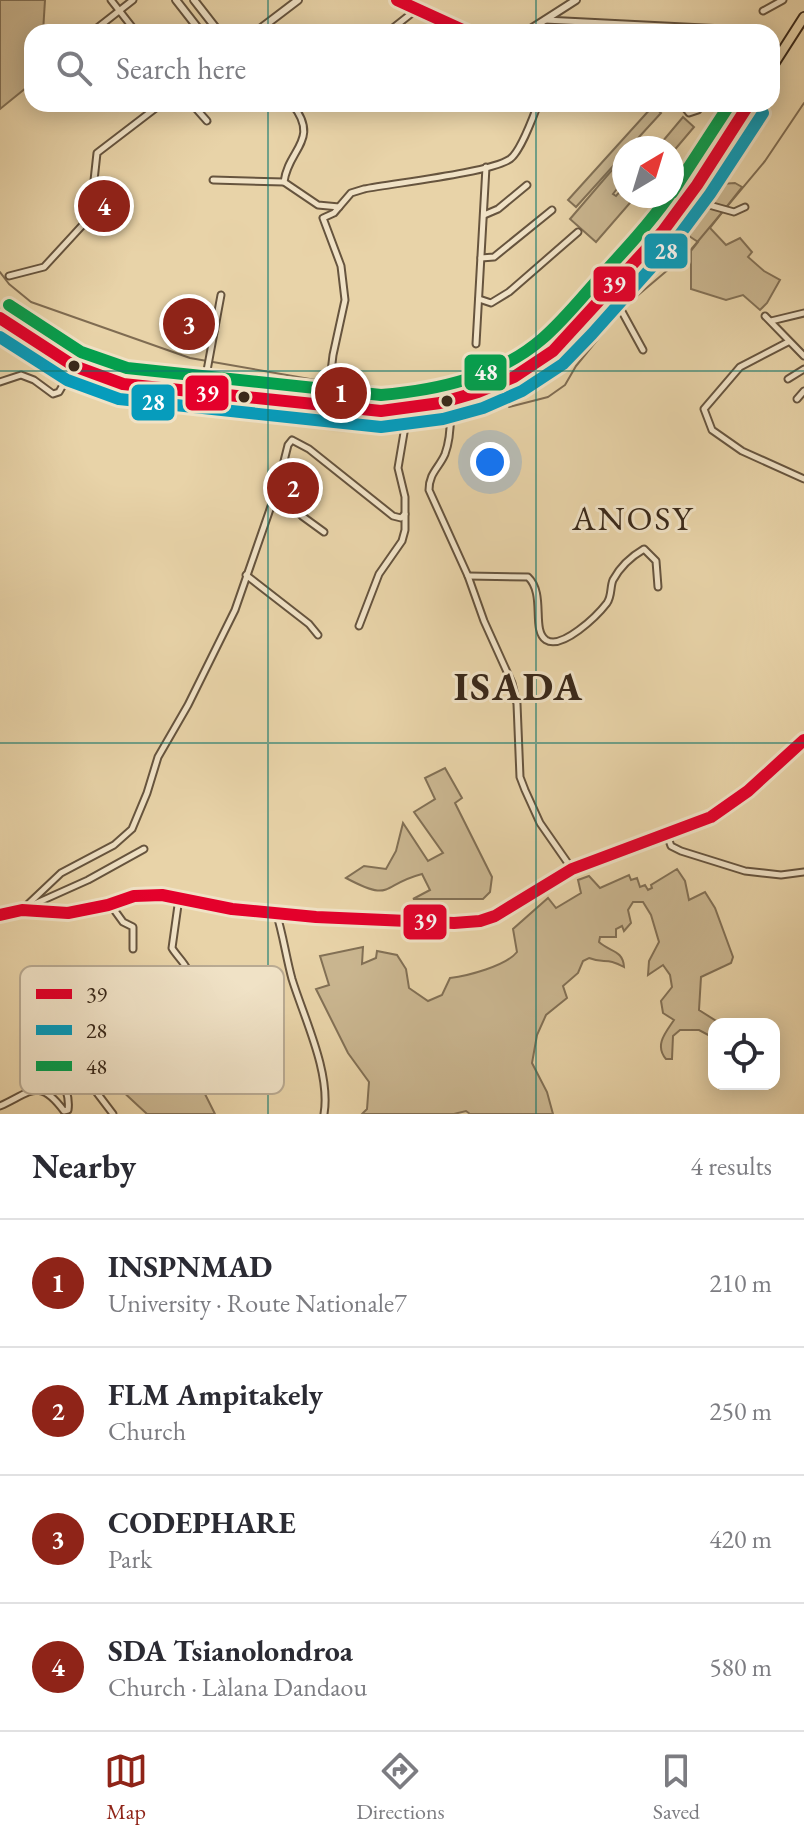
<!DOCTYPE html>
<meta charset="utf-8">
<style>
:root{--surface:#fff;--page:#f2f2f3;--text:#2b2b33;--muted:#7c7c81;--line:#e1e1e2;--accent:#8f2418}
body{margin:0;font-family:"EB Garamond",serif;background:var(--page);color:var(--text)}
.controls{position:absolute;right:24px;bottom:24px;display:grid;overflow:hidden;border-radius:16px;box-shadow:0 4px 20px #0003}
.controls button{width:72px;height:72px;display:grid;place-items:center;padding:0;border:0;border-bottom:2px solid var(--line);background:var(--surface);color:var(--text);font:40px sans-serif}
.compass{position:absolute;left:612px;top:136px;width:72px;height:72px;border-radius:50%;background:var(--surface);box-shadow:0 4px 20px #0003;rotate:38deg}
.you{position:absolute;left:490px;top:462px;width:28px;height:28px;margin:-20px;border:6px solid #fff;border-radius:50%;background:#1a73e8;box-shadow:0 0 0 12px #1a73e833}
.badge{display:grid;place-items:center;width:52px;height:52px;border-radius:50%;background:var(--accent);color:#fff;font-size:26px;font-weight:700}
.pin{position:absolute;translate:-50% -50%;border:4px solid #fff;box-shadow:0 2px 8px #0006}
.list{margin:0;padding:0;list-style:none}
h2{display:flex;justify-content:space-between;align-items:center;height:104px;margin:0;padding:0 32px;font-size:34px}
h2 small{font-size:26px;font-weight:400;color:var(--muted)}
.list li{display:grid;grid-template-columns:52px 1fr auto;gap:24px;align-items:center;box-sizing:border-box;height:128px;padding:0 32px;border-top:2px solid var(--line)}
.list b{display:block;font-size:30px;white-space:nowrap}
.list p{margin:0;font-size:26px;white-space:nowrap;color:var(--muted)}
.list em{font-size:26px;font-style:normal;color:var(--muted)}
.icon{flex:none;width:44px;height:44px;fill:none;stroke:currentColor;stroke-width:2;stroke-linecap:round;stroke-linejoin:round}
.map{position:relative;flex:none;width:804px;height:1114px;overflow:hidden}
.search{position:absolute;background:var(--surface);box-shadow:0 4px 20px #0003;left:24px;right:24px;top:24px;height:88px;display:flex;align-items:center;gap:20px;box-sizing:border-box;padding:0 28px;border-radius:24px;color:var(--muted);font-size:30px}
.sheet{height:616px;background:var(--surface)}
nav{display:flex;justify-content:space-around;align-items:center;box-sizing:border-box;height:112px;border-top:2px solid var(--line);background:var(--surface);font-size:22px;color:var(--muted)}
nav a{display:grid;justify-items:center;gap:4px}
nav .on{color:var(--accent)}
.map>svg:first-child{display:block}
.green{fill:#cab690;stroke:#827055;stroke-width:2}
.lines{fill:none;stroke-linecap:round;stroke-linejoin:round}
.stream{stroke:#7f6c52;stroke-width:2}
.minor-casing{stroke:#66543e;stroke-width:9}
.tertiary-casing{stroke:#66543e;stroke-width:10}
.primary-casing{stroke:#3a291a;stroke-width:12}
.minor{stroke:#f0e2c6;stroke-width:5}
.tertiary{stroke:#f0e2c6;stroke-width:6}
.primary{stroke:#e8d3a8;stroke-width:8}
.bus-1-casing{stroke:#f0e2c6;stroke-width:18}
.bus-2-casing{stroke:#f0e2c6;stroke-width:18}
.bus-3-casing{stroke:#f0e2c6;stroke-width:18}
.bus-1{stroke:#e4002b;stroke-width:12}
.bus-2{stroke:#069cbc;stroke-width:12}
.bus-3{stroke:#03a04e;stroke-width:12}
.grid{fill:none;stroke:#0f766e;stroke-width:2;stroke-opacity:0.55}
.bus-dot{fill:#3a291a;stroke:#f0e2c6;stroke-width:3}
.labels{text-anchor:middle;stroke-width:6;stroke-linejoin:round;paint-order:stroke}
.neighbourhood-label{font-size:34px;letter-spacing:2px;fill:#3a291a;stroke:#f0e2c6}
.district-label{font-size:40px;font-weight:bold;letter-spacing:2px;fill:#3a291a;stroke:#f0e2c6}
.key{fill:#f0e2c6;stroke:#b9aa92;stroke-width:2}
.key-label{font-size:22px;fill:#3a291a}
.line-badge{stroke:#f0e2c6;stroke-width:3}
.badge-label{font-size:22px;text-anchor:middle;font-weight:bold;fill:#fff}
</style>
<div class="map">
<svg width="804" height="1114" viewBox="0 0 804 1114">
<rect width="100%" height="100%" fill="#e8d3a8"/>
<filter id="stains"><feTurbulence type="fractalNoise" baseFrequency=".0025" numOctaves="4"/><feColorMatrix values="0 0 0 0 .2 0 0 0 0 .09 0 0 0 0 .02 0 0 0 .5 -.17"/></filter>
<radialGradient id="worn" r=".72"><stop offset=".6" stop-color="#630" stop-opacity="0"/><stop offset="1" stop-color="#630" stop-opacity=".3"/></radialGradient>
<g class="green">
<polygon points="0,0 45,0 43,32 32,32 32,83 0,109"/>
<polygon points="653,106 661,113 629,148 624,148 624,154 576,207 568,200"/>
<polygon points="683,117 694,127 672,153 672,148 657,148"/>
<polygon points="624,156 624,180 613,194 616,196 624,187 624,196 636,196 596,242 570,219"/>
<polygon points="735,183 742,187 710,228 726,245 740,238 752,252 748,257 764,271 780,280 767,303 760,310 743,295 726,300 691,289 691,251 698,242 689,236 695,226 679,213 694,192 704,198 720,184"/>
<path d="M445,768L462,798L455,803L492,877L490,892L483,899H413L430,890L422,874C380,885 393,903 346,878L364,866L386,869L396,851L403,823L428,861L443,853L414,812L435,799L425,778Z"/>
<path d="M677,869L685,881L689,900L705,892L715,908L733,957L731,963L701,977L699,1010L721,1024H714V1038L699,1030H680L673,1036L672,1059H666C654,1045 666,1032 674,1020L663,1013L661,1001L672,987L670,975L663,965L648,975L649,961L659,942L651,915L643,902H633L628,910L631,923L624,931L622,926L616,929V937H600L599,942C610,952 623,950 624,967C607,957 604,964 589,958L583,961L578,973L563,986L567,998L546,1015L537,1035L532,1063L547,1092L553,1114H470L466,1111L454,1114H362L367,1109L369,1082L348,1053L316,989L329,985L320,956L363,947L362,964L376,958L377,951L397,955L406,969L409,988L428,1001L442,995L450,978C467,976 506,966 517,952L513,929L548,898L556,908L581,893L578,880L589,876L600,888L629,875L631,880L637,878L640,887L645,885L648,890L652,888L651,885Z"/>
<polygon points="136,978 141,1026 172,1047 202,1088 215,1114 147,1114 91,1062"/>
</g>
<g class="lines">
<g class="stream">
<polyline points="0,272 9,284 31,302 190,358 327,382"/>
<path d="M333,383C367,391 407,393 441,390C451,389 456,384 465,384L470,390"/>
<polyline points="473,399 478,411"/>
<polyline points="509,407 548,397 565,385 576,366 624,307 689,252 765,161 804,103"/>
</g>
<g class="minor-casing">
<g id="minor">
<polyline points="111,0 136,32"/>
<polyline points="763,11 783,0"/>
<polyline points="545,20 724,29 725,32"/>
<polyline points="92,32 133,0"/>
<polyline points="388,32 417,9"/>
<polyline points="192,104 207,121"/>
<polyline points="682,104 689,113 698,110 701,104"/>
<path d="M213,180L284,182L318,205L339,207L351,193L364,189C394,183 489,173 510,159C521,151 533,117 538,104"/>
<path d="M284,182C288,149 321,140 292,104"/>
<polyline points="681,209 709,205 734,212 745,207"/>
<polyline points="484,215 498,209 527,185"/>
<polyline points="481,258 494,257 552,210"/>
<polyline points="9,276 44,267 90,217 97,153 161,104"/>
<polyline points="606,295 620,308 643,350"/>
<polyline points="479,299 491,303 509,292 578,232"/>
<polyline points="193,310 195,315 215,322"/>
<polyline points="765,316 804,356"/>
<polyline points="771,321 804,313"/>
<polyline points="788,342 740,367 704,409 712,430 742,451 804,479"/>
<polyline points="476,344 486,167"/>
<polyline points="788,379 804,369"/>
<polyline points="0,382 21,375 34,380 53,394 59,392 74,366"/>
<polyline points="203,392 221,295"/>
<polyline points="797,399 804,391"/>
<path d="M450,401C451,418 451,438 445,454C439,468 429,473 429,490L468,576L484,621L512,683L517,704L520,777L525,790L540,823L572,869"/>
<polyline points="327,405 333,355 345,300 341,266 323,218 334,213 339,207"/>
<polyline points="277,489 302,516 324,532"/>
<polyline points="246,575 309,624 318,635"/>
<path d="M468,576L528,577C546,594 531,630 546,640C562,650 597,616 607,603C612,596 610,587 613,580C620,567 632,556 644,549L656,561L658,587"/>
<polyline points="359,626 379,574 402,541 405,530 405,497 398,468 408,409"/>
<polyline points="667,835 671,846 681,851 745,871 781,875 804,872"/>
<polyline points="110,904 123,922 133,927 133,949"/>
<polyline points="30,906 88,880 144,849"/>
<polyline points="23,909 61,873 114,845 132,829 147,793 158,757 188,705 235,610 277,489 288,445 292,440 309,449 393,516 401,518 405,514"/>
<path d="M276,912C283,934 286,957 292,979C304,1018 331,1073 324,1114"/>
<polyline points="182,1011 183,1036 188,1046 205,1057 214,1076"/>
<path d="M161,1028H168C180,1011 199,991 187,969C184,962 176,955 172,948L179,898"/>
<path d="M0,1106C31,1092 39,1077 64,1111L68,1110C70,1097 64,1081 56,1071L57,1065L63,1064L88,1081L113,1114"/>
</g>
</g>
<g class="tertiary-casing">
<g id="tertiary">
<polyline points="176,0 201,32"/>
<polyline points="194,0 219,32"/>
<polyline points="397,0 467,32"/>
<polyline points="256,32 298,0"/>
<polyline points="526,32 576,0"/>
<polyline points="0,915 22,910 68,913 108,905 134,896 162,895 232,909 316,917 356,917 454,923 480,921 495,916 572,869 711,817 748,791 804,740"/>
</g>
</g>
<g class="primary-casing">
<g id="primary">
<polyline points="772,67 804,17"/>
<path d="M0,318L74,366L123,384L381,411C434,408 486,395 532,367C561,348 584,320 606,295C625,273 646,253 663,231C695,191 722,147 749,104"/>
</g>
</g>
<use href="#minor" class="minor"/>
<use href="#tertiary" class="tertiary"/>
<use href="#primary" class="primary"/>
<g class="bus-1-casing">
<g id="bus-1">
<polyline points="397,0 467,32"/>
<polyline points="0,318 74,366 123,384 381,411 440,403 478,392 514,377 553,351 663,231 697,185 749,104"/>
<polyline points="0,915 22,910 68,913 108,905 134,896 162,895 232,909 316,917 454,923 480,921 495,916 572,869 711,817 748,791 804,740"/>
</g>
</g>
<g class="bus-2-casing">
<polyline id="bus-2" points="0,337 67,380 119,399 381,427 443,419 483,408 522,391 563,364 592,334 675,241 710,194 763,113"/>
</g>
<g class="bus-3-casing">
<g id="bus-3">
<polyline points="672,193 730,104"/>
<path d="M9,305L81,352L127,368L381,395C438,390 498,377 542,339C564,320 582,297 601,276C625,250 649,224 669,196"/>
</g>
</g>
<use href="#bus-1" class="bus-1"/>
<use href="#bus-2" class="bus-2"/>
<use href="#bus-3" class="bus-3"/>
</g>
<path class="grid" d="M268,0V32M536,0V32M268,104V1114M536,104V1114M0,371H804M0,743H804"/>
<g class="bus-dot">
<circle cx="74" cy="366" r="7"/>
<circle cx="244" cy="397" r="7"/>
<circle cx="447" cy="401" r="7"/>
</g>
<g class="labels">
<g class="neighbourhood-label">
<text x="633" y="530">ANOSY</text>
</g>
<g class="district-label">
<text x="519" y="700">ISADA</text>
</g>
</g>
<rect x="20" y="966" width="264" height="128" rx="12" class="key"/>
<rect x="36" y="989" width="36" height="10" fill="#e4002b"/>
<rect x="36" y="1025" width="36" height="10" fill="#069cbc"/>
<rect x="36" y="1061" width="36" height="10" fill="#03a04e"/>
<g class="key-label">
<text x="86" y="1002">39</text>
<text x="86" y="1038">28</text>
<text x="86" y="1074">48</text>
</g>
<g class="line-badge">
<rect x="643" y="232" width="46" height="38" rx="8" fill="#069cbc"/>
<rect x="592" y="265" width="45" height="38" rx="8" fill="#e4002b"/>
<rect x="463" y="353" width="45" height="39" rx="8" fill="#03a04e"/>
<rect x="184" y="374" width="46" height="38" rx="8" fill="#e4002b"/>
<rect x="130" y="383" width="46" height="39" rx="8" fill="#069cbc"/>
<rect x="402" y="903" width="46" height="38" rx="8" fill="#e4002b"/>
</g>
<g class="badge-label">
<text x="666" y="259">28</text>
<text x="614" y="292">39</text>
<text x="486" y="380">48</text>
<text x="207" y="401">39</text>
<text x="153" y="410">28</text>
<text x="425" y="929">39</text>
</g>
<rect width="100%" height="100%" filter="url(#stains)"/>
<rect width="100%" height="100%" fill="url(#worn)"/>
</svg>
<div class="controls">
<button><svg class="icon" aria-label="locate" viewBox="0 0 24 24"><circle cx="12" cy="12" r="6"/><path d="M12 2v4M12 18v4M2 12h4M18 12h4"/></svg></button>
</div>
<svg class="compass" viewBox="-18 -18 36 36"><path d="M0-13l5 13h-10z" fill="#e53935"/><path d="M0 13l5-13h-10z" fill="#7c7c81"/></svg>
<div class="you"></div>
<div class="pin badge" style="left:341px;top:393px">1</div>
<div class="pin badge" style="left:293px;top:488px">2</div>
<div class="pin badge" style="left:189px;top:324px">3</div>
<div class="pin badge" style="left:104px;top:206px">4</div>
<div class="search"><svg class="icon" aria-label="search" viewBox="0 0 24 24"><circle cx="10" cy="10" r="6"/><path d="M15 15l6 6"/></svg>Search here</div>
</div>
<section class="sheet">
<h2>Nearby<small>4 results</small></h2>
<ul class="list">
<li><span class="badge">1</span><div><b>INSPNMAD</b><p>University · Route Nationale7</p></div><em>210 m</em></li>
<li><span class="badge">2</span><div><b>FLM Ampitakely</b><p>Church</p></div><em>250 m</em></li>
<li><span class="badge">3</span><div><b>CODEPHARE</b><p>Park</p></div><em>420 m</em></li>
<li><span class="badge">4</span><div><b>SDA Tsianolondroa</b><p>Church · Làlana Dandaou</p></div><em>580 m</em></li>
</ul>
</section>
<nav>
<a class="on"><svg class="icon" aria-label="map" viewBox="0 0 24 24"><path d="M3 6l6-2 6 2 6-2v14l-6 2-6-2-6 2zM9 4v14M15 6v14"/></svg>Map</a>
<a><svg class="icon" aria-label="directions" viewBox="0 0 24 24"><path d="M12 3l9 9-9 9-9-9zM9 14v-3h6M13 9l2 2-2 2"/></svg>Directions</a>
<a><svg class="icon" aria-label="saved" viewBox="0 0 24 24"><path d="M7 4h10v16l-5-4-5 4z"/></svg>Saved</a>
</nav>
